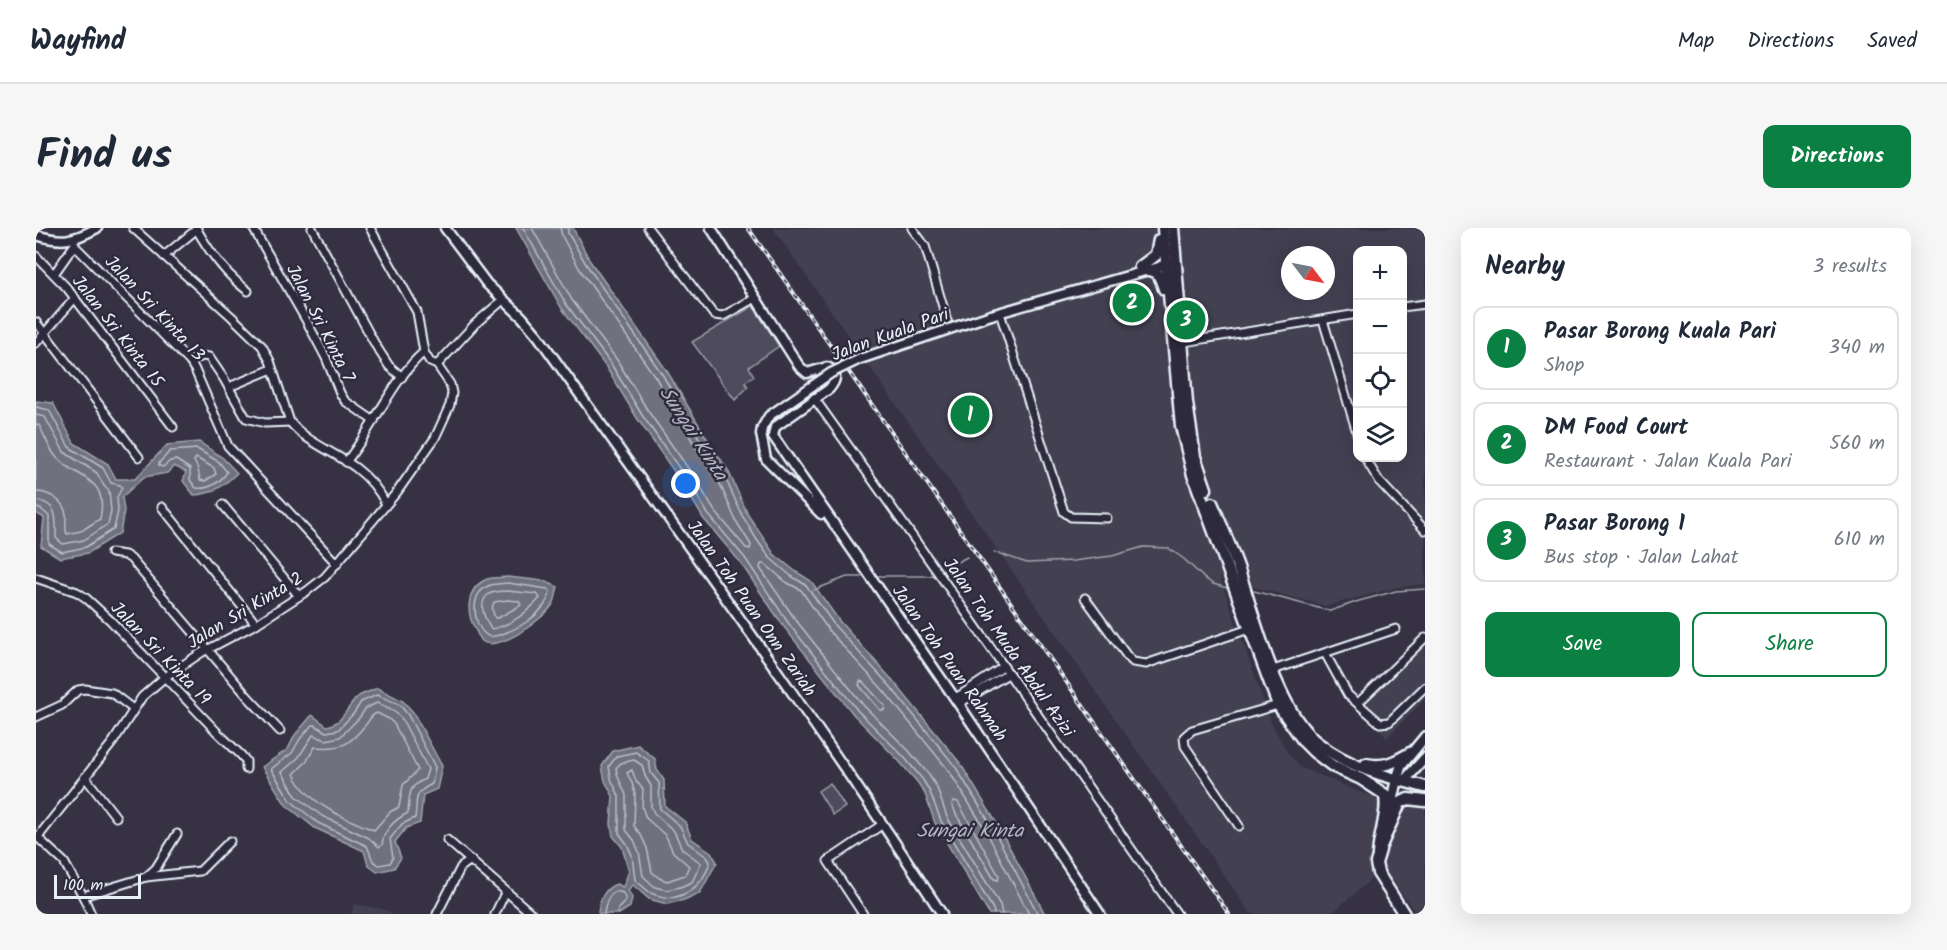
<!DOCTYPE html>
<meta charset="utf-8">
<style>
:root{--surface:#fff;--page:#f6f6f7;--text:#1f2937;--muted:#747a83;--line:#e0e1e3;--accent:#0b8043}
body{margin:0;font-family:Kalam,sans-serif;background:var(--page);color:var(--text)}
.controls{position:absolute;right:18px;top:18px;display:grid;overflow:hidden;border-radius:12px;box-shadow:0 6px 24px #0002}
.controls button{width:54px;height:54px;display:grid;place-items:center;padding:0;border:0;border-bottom:2px solid var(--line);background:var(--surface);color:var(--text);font:30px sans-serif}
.compass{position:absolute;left:1245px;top:18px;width:54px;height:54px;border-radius:50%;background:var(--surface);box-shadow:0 6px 24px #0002;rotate:122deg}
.scale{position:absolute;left:18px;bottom:15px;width:87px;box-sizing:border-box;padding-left:6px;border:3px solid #e8f1f8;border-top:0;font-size:16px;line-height:21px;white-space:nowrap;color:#e8f1f8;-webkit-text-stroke:4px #2f2a3d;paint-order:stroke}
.you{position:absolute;left:650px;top:256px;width:21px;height:21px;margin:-15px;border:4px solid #fff;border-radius:50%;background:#1a73e8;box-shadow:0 0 0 9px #1a73e833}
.badge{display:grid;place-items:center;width:39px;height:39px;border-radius:50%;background:var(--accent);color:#fff;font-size:20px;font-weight:700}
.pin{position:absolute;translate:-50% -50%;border:3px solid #fff;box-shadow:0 2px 6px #0006}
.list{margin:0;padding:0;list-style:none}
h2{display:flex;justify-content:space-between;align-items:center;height:78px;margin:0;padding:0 24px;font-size:26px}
h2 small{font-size:20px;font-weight:400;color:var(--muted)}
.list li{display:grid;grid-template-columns:39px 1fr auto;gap:18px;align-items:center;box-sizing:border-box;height:84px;margin:0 12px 12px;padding:0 12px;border:2px solid var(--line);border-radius:12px}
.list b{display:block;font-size:22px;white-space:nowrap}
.list p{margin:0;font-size:20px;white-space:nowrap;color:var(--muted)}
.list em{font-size:20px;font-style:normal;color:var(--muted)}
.actions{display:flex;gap:12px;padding:18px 24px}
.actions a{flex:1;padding:14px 0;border:2px solid var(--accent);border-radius:12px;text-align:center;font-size:21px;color:var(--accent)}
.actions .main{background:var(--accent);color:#fff}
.icon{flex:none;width:33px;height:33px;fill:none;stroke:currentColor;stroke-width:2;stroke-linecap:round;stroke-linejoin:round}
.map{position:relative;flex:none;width:1389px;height:686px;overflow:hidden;border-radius:12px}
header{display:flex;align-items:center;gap:36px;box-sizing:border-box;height:84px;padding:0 30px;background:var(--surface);border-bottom:2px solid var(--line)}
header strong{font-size:28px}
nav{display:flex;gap:33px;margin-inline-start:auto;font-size:21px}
.intro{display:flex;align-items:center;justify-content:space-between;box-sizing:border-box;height:144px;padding:0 36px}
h1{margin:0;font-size:42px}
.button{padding:15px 27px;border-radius:12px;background:var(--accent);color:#fff;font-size:21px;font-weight:700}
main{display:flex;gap:36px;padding:0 36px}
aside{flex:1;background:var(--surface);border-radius:12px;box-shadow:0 6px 24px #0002}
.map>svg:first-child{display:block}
.built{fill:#433f51;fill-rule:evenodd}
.green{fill:#4d4b5c;stroke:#9a9eaa;stroke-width:1.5}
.water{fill:#70717f;stroke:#a0a4af;stroke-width:1.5}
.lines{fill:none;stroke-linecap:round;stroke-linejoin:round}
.shore{stroke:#b8bec8;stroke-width:1.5}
.stream{stroke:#a0a4af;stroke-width:1.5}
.minor-casing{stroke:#e8f1f8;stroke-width:11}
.tertiary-casing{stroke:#e8f1f8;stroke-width:13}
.secondary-casing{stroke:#e8f1f8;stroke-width:14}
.primary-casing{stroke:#e8f1f8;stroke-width:15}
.minor{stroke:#2f2a3d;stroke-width:7}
.tertiary{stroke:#2f2a3d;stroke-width:8}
.secondary{stroke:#2f2a3d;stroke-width:9}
.primary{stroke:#2f2a3d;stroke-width:10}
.rail-casing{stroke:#e8f1f8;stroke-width:4}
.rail{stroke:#2f2a3d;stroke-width:1.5;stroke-dasharray:4.5;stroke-linecap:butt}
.tertiary-bridge-casing{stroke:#e8f1f8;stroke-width:13;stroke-linecap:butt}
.tertiary-bridge{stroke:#2f2a3d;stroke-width:8}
.labels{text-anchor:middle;stroke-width:5;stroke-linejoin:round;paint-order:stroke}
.street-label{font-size:18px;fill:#e8f1f8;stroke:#2f2a3d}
.water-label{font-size:20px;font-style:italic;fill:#b2b7c2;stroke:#2f2a3d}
</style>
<header>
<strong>Wayfind</strong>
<nav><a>Map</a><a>Directions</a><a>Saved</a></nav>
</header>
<div class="intro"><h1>Find us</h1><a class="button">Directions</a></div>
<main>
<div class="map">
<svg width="1389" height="686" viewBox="0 0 1389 686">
<rect width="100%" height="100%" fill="#363244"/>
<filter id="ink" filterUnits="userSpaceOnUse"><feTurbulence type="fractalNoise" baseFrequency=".0167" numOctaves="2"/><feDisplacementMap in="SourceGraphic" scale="12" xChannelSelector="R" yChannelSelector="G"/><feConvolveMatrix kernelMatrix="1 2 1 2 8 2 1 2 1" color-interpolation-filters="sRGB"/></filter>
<g filter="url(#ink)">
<g class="built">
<path d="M737,0H1389V356L1362,359L1290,378L1184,350L1235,494L1252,525L1264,539L1326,565L1389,581V686H1381L1347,641L1295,686H1215ZM1322,22H1366V230H1322ZM1254,27H1290V63H1254Z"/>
<polygon points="1389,406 1389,471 1351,510 1316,474"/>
<polygon points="318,676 346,681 358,686 315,686"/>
</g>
<g class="green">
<polygon points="717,78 743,118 713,139 718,148 709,154 712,159 699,172 656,114"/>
<polygon points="794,555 809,579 797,587 782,563"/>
</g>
<g class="water">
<polygon points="480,0 537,0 554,33 631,143 673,214 692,242 712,287 738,326 759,343 775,353 804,394 858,454 924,535 960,594 1009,686 953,686 899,595 889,566 882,555 863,533 818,487 748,399 704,334 667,290 648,258 601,190 570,139 525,79"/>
<path d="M0,173L17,175L38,215L72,236L80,251H99L131,217L163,214L187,230L201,245C187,258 178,266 158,267L147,253L150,244L138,238L131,245L108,249L86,269L88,283L84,305L52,325L24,330L5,318L8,290L0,285Z"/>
<path d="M472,349L508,353L522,359C520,364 520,372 517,376C508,391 462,425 446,413C443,410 441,405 439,401C430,385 430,361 449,352C455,349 465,350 472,349Z"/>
<path d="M341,460L367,473L377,484L406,538L401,561L387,567L384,595L370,600L359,614L365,630L358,640L341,644L332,637L328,623L279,600L250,577L226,539L252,521L259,507L276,487L291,498C309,495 311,476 323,468C328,465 336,463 341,460Z"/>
<path d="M602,517L619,531L621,542L628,552L629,578L649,594L656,611L675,624L681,634L664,665L648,672L631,676L613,671L597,657L592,662L596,670L594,679L583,686H564L562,684C563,672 569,659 581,656L587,659L593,643L586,619L577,608L575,596L577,568L569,553L566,538L577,523Z"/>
</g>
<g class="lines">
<g class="shore">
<polyline points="487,0 530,76 575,136 606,187 653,254 672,286 709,330 753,396 822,483 868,529 887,552 894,564 905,593 957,681 958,686"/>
<polyline points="496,0 536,72 581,132 612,183 659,250 678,282 710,320 714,321 715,317 700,293 681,249 661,221 620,150 543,40 526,8 524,0"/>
<polyline points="532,0 532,5 550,36 626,146 667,217 687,245 707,289 721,312 734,330 755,348 770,357 799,398 854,458 919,538 955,597 1002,686"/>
<polyline points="0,179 13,182 33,219 67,240 75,255 84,257 86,260 81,269 82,283 78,301 50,319 26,324 13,316 13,288 5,281 0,280"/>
<path d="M0,187L9,189L28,224L61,245L68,258L73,263L75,283L72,296L48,312L27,316L20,310C20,293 23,274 0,273"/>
<path d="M0,196L3,197C9,208 13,222 22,231C42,251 73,249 64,291L45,303L31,306C28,299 31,293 30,286C27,272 13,264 0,264"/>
<path d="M161,221L183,234L191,244C185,254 172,262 160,260L154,252V241L140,232L134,233L127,239L123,238V235L134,223Z"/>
<polygon points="160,230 178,240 180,246 169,253 164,252 162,241 158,233"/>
<path d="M472,355L512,361L514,364C509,388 476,405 454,409C439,403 434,374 445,363C452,355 462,356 472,355Z"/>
<path d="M472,363L501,366L504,370C492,384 474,398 455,401C449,392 441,374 453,366C458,363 466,363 472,363Z"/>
<polygon points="472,372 483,373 485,377 462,390 459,390 456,381 458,374"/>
<polygon points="824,453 827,454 849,478 848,482 844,482 823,457"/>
<path d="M341,467L364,477L372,487L399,539L396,556C376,566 382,570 379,590L366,596L354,611L357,630L354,635L343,637L337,633L331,618L282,595L255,573L235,541L256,525L264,511L276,497H279L290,504L302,502L318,485L325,474Z"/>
<path d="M341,475L359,484L366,491L392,541L389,551C371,559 374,567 372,585C359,591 347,603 346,617L343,619L333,610L286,588L260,568L246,544L262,530L277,507L290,512L304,509L323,490L330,480Z"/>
<path d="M341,485L353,491L358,496L382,542L367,557L363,579L354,584L338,602C309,591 272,576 258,546L270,534L279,519C306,521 313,518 331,495C335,490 335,487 341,485Z"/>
<path d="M600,524L613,533L615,545L623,555L624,581L644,598L652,615L671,629L674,634C667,659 644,677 617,666C610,663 605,656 599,652L596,627L591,616L583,605V568L575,551L573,538L581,528Z"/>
<polygon points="598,532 606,537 609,548 615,558 615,578 618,585 638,603 646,621 665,635 656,654 644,659 631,662 619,659 607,648 603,624 598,612 590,602 590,567 582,549 580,540 585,535"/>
<polygon points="596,542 600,553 607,561 606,579 610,590 630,608 637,624 653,638 649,647 631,653 623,650 616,644 611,620 605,607 598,598 599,566 596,555 591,545"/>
<polygon points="918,573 922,574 963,648 962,652 958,651 920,586 916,576"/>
<path d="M568,686C569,677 572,667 580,663L587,665C592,674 587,675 582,681V686"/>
<polyline points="966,686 964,677 911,589 901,560 893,547 873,523 828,478 759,391 724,340 725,336 729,336 750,354 765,362 793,403 848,463 913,543 949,601 993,686"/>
</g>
<g class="stream">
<polyline points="958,324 991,335 1037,333 1076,328 1107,319 1132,320 1148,331 1168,350 1177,356 1191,360"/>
<polyline points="906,342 931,329"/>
<polyline points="842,348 893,348 897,347"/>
<polyline points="778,362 811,349 826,349"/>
<polyline points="1218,363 1294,383 1323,373 1360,363 1389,361"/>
</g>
<g class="minor-casing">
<g id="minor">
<path d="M97,0L195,88L226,118L234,133L254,194C271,215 299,224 320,240C333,250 343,262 350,276"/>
<path d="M160,0C174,25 190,47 212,63"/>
<polyline points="217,0 270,92 290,130 304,165 309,173 338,193"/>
<polyline points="276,0 340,118 353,138 366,149"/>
<polyline points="612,0 678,87 687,88 719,70"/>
<polyline points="876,0 889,18 911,92"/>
<polyline points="39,18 154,134 159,142 192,218 301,336"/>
<polyline points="0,28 31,60 137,199"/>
<polyline points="128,28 161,1"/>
<polyline points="18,46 39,16"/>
<polyline points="1366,79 1389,76"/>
<polyline points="964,85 1028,284 1035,289 1071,290"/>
<polyline points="1287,92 1322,208"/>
<polyline points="0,94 103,229"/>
<polyline points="1148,114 1322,86"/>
<polyline points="0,115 39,70"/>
<polyline points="154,134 166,128 173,129 188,151 210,190 229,195 254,194"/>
<polyline points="401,137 439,96 467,72"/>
<polyline points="193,159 236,141"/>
<path d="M778,170C901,341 1020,514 1141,686"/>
<polyline points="1329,230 1343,253 1389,302"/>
<path d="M310,234C336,202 358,149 388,124"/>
<polyline points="187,277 263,368"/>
<polyline points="126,279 220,396"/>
<polyline points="75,325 89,327 95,331 212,469 244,503"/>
<polyline points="0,350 41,364 50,370 75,393 181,504 205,527 210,533 210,541"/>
<polyline points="1049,370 1091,428 1097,434 1110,436 1213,401"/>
<polyline points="1289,425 1312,467 1344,495 1353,494 1389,459"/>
<polyline points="1237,442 1360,401"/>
<polyline points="918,469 923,468 967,439"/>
<polyline points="1322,475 1389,410"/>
<polyline points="925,478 927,473 972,446"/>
<polyline points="0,489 26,477 42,462 49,461 76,465 97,481"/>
<polyline points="49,549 80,589"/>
<polyline points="1203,598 1149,518 1148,509 1156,502 1242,477"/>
<polyline points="0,608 28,634 47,668 110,649 120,640 141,606"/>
<polyline points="2,609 77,514 106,469 129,449 165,425 220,396 271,363 289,349 361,264 399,210 414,177 416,165 414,156 401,137 394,134 388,124 381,84 334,0"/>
<polyline points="411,612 496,686"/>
<polyline points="110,649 164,643 194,613"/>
<polyline points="47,668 55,686"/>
<polyline points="401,686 425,639 435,632"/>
<polyline points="459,686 470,663"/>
<polyline points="827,686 792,633 847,596"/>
</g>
</g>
<g class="tertiary-casing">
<g id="tertiary">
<path d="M409,0L451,56L486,89L502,108C638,299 778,489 906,686"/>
<path d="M675,0L763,138L771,145L791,139C803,144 800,153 793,161L739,199L737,208L918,469L1064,686"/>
<path d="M0,7C26,15 37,13 61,0"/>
<polyline points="955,87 1123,39 1130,35"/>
<polyline points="730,231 785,286"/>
</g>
</g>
<g class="secondary-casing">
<g id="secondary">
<polyline points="1361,551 1365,538 1389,509"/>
<polyline points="1368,553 1389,530"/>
</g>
</g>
<g class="primary-casing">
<g id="primary">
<path d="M1127,0L1145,198L1157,247L1242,477L1268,514L1278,524L1298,539L1325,551L1348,566C1354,581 1342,610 1342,628"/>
<polyline points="1137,0 1151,175 1159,229 1170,261"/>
<polyline points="1104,39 1120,27 1123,12"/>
<path d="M1111,42C1123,41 1125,52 1128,61"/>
<path d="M1176,275C1185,296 1194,317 1202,339C1218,388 1241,485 1283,516C1314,540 1352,549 1389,559"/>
<path d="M1330,536C1348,540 1359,534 1374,525"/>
<polyline points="1354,583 1361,551"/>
<polyline points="1345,618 1364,575 1372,571 1389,573"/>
<polyline points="1344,622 1340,635 1342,645 1368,686"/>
</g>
</g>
<use href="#minor" class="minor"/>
<use href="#tertiary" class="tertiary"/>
<use href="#secondary" class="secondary"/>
<use href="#primary" class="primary"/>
<g class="rail-casing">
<polyline id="rail" points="712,0 1193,686"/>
</g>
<use href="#rail" class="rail"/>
<g class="tertiary-bridge-casing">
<polyline id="tertiary-bridge" points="730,231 725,206 726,200 733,188 795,145 824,131 955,87"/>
</g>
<use href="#tertiary-bridge" class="tertiary-bridge"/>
</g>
</g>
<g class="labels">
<g class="street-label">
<text transform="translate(119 80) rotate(47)" y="6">Jalan Sri Kinta 13</text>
<text transform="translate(285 95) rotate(63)" y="6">Jalan Sri Kinta 7</text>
<text transform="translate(82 103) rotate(52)" y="6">Jalan Sri Kinta 15</text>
<text transform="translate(854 106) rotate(-20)" y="6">Jalan Kuala Pari</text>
<text transform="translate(716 380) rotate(55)" y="6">Jalan Toh Puan Onn Zariah</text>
<text transform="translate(209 382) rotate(-31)" y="6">Jalan Sri Kinta 2</text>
<text transform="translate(973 419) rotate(55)" y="6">Jalan Toh Muda Abdul Azizi</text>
<text transform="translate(125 425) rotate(46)" y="6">Jalan Sri Kinta 19</text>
<text transform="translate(914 435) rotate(55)" y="6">Jalan Toh Puan Rahmah</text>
</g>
<g class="water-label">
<text transform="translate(658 205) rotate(57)" y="7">Sungai Kinta</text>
<text x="934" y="609">Sungai Kinta</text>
</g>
</g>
</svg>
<div class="controls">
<button>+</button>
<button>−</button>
<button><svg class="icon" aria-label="locate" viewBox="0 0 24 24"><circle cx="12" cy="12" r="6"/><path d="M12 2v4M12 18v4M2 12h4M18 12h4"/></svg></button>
<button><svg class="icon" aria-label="layers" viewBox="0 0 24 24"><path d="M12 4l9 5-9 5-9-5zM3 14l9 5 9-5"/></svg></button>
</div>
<svg class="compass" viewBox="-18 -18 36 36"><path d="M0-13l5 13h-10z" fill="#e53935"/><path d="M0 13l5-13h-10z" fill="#747a83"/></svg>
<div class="scale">100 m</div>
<div class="you"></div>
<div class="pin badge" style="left:934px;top:187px">1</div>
<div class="pin badge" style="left:1096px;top:75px">2</div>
<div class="pin badge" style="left:1150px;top:92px">3</div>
</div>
<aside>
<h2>Nearby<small>3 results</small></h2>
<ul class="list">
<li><span class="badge">1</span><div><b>Pasar Borong Kuala Pari</b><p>Shop</p></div><em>340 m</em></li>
<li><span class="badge">2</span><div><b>DM Food Court</b><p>Restaurant · Jalan Kuala Pari</p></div><em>560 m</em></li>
<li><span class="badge">3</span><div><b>Pasar Borong 1</b><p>Bus stop · Jalan Lahat</p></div><em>610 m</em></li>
</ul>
<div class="actions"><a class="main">Save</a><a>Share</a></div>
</aside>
</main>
